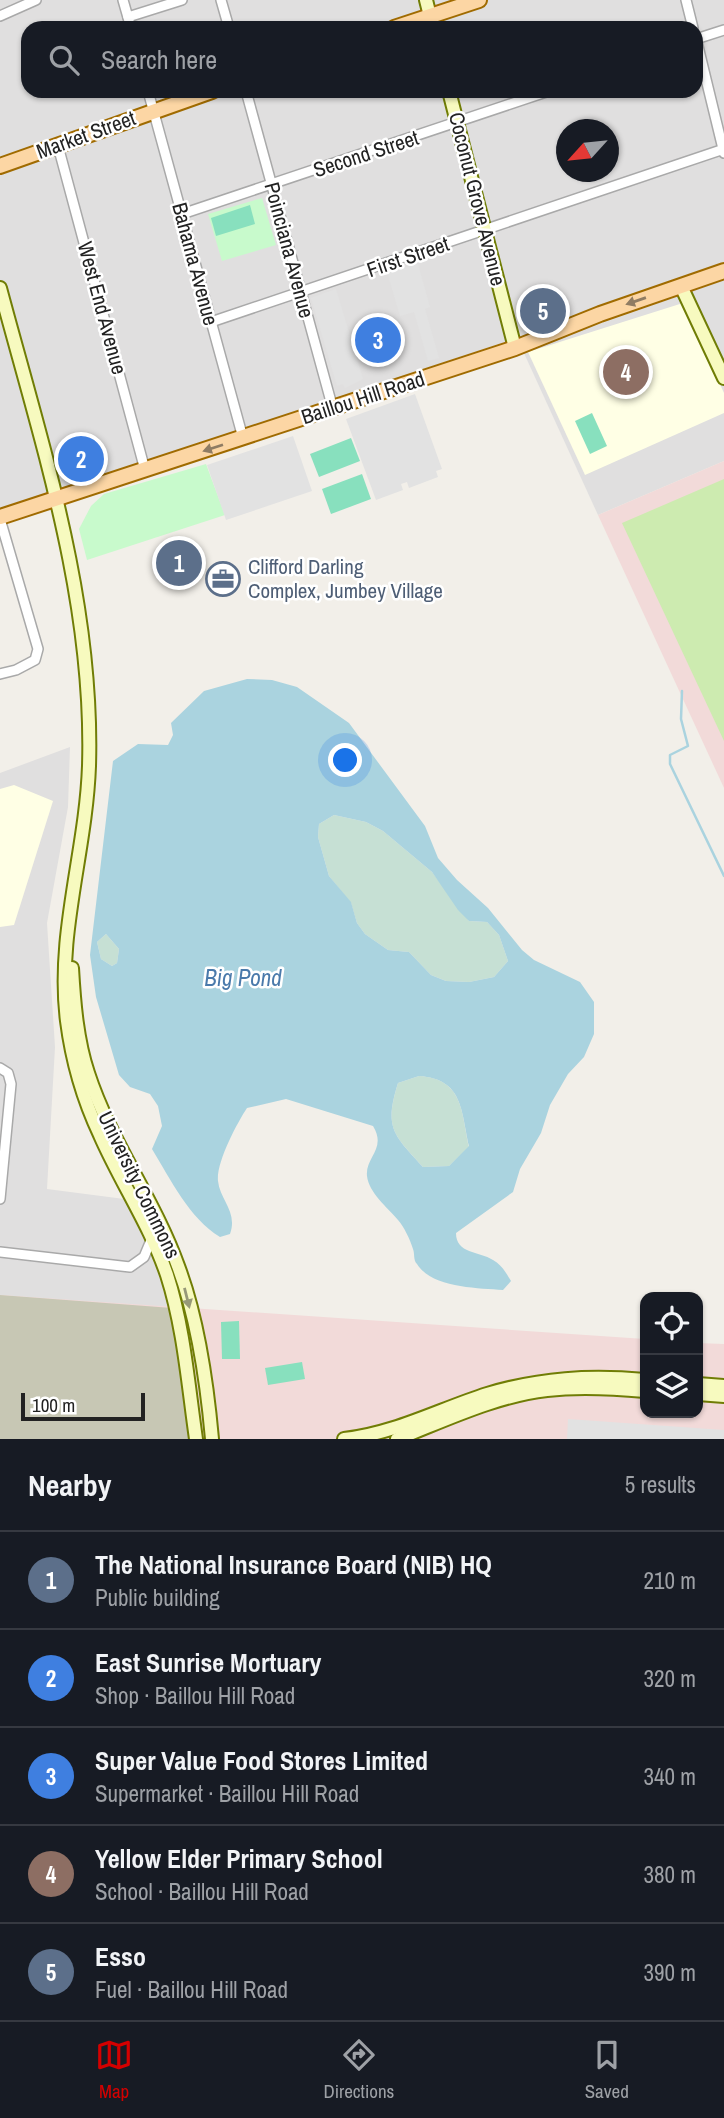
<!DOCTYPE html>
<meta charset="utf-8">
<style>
:root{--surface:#171b24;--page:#242831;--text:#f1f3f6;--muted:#9ea1a6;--line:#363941;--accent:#d40000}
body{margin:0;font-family:"Archivo Narrow",sans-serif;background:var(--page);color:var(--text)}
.controls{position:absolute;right:21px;bottom:21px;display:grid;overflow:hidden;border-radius:14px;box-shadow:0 2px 5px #0004}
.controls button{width:63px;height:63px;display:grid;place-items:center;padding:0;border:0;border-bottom:2px solid var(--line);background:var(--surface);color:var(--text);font:35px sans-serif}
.compass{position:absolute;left:556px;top:119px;width:63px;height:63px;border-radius:50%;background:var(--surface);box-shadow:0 2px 5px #0004;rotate:243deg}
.scale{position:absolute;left:21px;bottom:18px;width:124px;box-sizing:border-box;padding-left:7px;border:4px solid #222;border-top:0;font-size:19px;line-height:24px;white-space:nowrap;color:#222;-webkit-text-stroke:5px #fff;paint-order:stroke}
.you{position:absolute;left:346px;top:761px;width:24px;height:24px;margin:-18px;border:5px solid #fff;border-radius:50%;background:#1a73e8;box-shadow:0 0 0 10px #1a73e833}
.badge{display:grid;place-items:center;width:46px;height:46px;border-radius:50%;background:var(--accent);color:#fff;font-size:23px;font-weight:700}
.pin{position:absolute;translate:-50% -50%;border:4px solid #fff;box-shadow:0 2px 7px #0006}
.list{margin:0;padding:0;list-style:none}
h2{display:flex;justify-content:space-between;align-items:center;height:91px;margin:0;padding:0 28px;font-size:30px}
h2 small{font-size:23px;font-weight:400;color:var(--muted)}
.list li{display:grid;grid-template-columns:46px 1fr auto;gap:21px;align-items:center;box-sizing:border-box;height:98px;padding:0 28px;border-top:2px solid var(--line)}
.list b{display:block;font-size:26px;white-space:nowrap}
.list p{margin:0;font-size:23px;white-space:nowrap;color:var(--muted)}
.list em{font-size:23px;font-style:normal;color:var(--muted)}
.icon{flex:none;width:38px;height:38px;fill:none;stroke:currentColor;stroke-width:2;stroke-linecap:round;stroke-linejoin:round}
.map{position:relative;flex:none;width:724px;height:1439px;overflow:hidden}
.search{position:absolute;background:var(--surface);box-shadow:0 2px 5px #0004;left:21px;right:21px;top:21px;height:77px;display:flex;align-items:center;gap:18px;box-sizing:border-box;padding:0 24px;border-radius:21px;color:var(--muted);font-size:26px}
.sheet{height:581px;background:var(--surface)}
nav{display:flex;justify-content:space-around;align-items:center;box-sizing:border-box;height:98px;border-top:2px solid var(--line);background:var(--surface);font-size:19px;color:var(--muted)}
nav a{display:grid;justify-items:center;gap:4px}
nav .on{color:var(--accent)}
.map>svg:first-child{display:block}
.residential{fill:#e0dfdf;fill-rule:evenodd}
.commercial{fill:#f2dad9}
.education{fill:#ffffe5}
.construction{fill:#c7c7b4}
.grass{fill:#cdebb0}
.wetland{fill:#c6e0d4}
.park{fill:#c8facc}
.pitch{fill:#88e0be}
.parking{fill:#e2e2e2}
.water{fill:#aad3df;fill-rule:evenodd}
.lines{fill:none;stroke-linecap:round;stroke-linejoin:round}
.stream{stroke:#aad3df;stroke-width:2.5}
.street-casing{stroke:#a9a9a9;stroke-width:12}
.secondary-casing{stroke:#707d05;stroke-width:16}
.primary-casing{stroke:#a06b00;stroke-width:18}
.street{stroke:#fff;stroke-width:9}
.secondary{stroke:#f7fabf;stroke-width:12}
.primary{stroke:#fcd6a4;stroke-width:14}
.oneway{fill:#8f7c63}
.oneway2{fill:#979978}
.labels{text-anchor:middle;stroke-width:5;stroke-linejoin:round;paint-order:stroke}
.street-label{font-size:21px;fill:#222;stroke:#fff}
.service-label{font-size:21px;fill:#4e5e75;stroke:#fff;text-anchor:start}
.water-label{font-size:23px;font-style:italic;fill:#4a7aab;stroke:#fff}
</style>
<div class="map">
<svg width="724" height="1439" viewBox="0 0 724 1439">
<rect width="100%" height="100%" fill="#f2efe9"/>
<g class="residential">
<path d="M0,0H724V269L0,510ZM28,28H696V91H28ZM566,130H608V172H566Z"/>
<polygon points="724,280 724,461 598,515 523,351"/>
<polygon points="70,747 68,807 47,923 55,1047 47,1189 132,1200 172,1308 0,1295 0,773"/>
</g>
<g class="commercial">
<polygon points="724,461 724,788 598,515"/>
<polygon points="0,1295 645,1339 645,1413 698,1413 698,1343 724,1344 724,1439 0,1439"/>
</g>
<g class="education">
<polygon points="683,303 724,393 724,413 585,475 528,352"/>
<polygon points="14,785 53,801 14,925 0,927 0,789"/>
</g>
<polygon class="construction" points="0,1295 172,1308 198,1439 0,1439"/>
<polygon class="grass" points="724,479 724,741 622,523"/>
<g class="wetland">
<polygon points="334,815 366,822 383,831 432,872 469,921 487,922 499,935 508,961 494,977 469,982 446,981 431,975 409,952 388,950 365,934 357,923 351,903 329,876 318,837 319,824"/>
<polygon points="106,934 119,949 117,963 112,966 101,959 97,942"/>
<path d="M419,1076C463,1079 461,1110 469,1147L449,1166L423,1167C393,1134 384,1128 398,1083Z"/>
</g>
<g class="park">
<polygon points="262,198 276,245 222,261 208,214"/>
<polygon points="206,464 225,515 87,560 79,529 91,506 104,494"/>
</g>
<g class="pitch">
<polygon points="250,205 255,224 216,236 211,218"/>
<polygon points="592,413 607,446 590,454 575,421"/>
<polygon points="351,438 360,461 319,477 310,454"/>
<polygon points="362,474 371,499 331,514 322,489"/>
<polygon points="239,1321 240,1359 222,1359 221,1322"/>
<polygon points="302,1362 305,1379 268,1385 265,1368"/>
</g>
<g class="parking">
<polygon points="418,264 430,307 425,309 439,358 428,361 414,312 400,316 387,272"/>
<polygon points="336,289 363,379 345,388 343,384 337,386 311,298"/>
<polygon points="415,394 442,469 436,471 438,477 409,488 407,482 401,484 403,490 376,500 346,419"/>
<polygon points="293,436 312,491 226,520 207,465"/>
<polygon points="568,1419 724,1430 724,1439 567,1439"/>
</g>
<path class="water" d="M247,679L272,680L297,687L349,723L425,826L438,858L457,880L488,908L522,950L534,960L580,982L594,1002V1034L584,1057L568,1074L550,1105L541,1133L520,1169L513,1192L456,1233C456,1254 479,1251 493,1260C502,1265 506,1273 511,1281L503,1290C477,1288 432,1288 417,1264C413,1260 415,1254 413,1249C410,1239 404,1227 398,1220C387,1207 369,1193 367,1176C365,1157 387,1149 373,1126L286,1099L247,1108C237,1123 216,1163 218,1181C220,1200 238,1212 230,1234L220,1237C189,1218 171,1180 152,1149L162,1126L158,1106L150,1094L130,1087L119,1075L96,997L90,955L113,761L138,744L168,745L173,735L171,723L204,691ZM334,815L366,822L383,831L432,872L458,910L469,921L487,922L499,935L508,961L494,977L469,982L446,981L431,975L409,952L388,950L365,934L357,923L351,902L329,876L318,837L319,824ZM106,934L119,949L117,963L112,966L101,959L97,942ZM419,1076C463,1079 461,1110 469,1146L449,1166L423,1167C393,1134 384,1128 398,1083Z"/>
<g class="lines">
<polyline class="stream" points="682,691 681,719 688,746 670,755 670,764 724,876"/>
<g class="street-casing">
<g id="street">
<polyline points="123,0 131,28"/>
<polyline points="221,0 229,28"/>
<polyline points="686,0 693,28"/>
<polyline points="0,16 36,0"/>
<polyline points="128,17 182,0"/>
<polyline points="696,38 724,153"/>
<polyline points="696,39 724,30"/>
<polyline points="148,91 243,438"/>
<polyline points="246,91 333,409"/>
<polyline points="58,146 145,470"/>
<polyline points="182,214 549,91"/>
<polyline points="211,322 724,149"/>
<polyline points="0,519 38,649 35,660 16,670 0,674"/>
<polyline points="0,1068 8,1073 11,1084 0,1199"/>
<polyline points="0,1252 130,1267 144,1257 152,1238"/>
</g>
</g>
<g class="secondary-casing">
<g id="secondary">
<polyline points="426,0 433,28"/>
<polyline points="449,91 515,348"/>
<polyline points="681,286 724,378"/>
<path d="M0,288C42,445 94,602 89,766C86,852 56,935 67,1021C72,1060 83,1099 100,1135C121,1183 150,1225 167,1275C184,1328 188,1384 196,1439"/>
<path d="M72,968C74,1003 77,1040 88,1073C110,1141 154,1199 178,1266C198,1319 207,1383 212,1439"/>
<polyline points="698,1384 724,1386"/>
<polyline points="698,1394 724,1396"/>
<path d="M344,1439C393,1434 440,1409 487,1394C540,1378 590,1375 645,1380"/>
<path d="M397,1439C446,1420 495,1396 547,1390C579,1386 613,1388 645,1391"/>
</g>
</g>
<g class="primary-casing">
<g id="primary">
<polyline points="394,28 479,0"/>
<polyline points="0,166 212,91"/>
<polyline points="0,517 515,348 600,314 724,271"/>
</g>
</g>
<use href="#street" class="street"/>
<use href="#secondary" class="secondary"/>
<use href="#primary" class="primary"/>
</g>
<defs><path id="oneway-solid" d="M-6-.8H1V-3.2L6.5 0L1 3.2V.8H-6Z" transform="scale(1.75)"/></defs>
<g class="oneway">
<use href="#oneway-solid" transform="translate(636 301) rotate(161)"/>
<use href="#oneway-solid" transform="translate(213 448) rotate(162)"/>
</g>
<use class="oneway2" href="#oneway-solid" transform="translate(187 1298) rotate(76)"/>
<defs>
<g id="office-ring" transform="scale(1.75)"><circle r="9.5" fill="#fff" stroke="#5c6f8a" stroke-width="1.5"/><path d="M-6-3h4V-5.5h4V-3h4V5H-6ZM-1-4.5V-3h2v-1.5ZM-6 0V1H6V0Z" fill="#5c6f8a"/></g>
</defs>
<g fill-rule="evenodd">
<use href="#office-ring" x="223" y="579"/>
</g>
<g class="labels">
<g class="street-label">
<text transform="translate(86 135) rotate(-20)" y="7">Market Street</text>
<text transform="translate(366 154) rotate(-18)" y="7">Second Street</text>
<text transform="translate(477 199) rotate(76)" y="7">Coconut Grove Avenue</text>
<text transform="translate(289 250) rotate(75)" y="7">Poinciana Avenue</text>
<text transform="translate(408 257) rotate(-19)" y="7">First Street</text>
<text transform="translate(195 264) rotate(75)" y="7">Bahama Avenue</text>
<text transform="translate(102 308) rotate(75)" y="7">West End Avenue</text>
<text transform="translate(363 398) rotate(-18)" y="7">Baillou Hill Road</text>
<text transform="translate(139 1185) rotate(64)" y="7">University Commons</text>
</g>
<g class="service-label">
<text x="248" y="574">Clifford Darling<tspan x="248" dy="24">Complex, Jumbey Village</tspan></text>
</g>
<g class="water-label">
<text x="243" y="986">Big Pond</text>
</g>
</g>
</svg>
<div class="controls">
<button><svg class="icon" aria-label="locate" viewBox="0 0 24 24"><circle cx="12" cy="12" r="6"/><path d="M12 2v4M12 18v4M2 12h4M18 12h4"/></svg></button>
<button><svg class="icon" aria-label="layers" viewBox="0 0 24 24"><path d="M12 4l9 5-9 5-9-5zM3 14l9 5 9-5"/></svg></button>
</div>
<svg class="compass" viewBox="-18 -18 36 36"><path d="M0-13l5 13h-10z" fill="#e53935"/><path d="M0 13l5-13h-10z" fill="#9ea1a6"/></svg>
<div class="scale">100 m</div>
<div class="you"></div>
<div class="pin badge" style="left:179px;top:563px;background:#5c6f8a">1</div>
<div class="pin badge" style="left:81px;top:459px;background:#3f7fe0">2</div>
<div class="pin badge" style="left:378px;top:340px;background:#3f7fe0">3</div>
<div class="pin badge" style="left:626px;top:372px;background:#8d6e63">4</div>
<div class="pin badge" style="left:543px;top:311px;background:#5c6f8a">5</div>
<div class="search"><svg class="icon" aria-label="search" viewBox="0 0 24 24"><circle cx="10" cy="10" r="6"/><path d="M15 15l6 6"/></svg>Search here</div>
</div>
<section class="sheet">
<h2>Nearby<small>5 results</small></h2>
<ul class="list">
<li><span class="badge" style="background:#5c6f8a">1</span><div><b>The National Insurance Board (NIB) HQ</b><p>Public building</p></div><em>210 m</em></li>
<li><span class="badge" style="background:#3f7fe0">2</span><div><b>East Sunrise Mortuary</b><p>Shop · Baillou Hill Road</p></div><em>320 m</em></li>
<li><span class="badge" style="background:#3f7fe0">3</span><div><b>Super Value Food Stores Limited</b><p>Supermarket · Baillou Hill Road</p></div><em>340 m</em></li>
<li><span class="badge" style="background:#8d6e63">4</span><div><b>Yellow Elder Primary School</b><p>School · Baillou Hill Road</p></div><em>380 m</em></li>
<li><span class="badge" style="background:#5c6f8a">5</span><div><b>Esso</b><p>Fuel · Baillou Hill Road</p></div><em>390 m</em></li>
</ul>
</section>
<nav>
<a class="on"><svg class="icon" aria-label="map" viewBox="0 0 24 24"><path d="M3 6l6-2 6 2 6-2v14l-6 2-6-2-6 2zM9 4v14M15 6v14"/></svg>Map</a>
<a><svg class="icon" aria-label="directions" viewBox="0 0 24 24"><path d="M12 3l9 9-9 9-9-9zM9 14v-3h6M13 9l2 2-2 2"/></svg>Directions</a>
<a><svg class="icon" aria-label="saved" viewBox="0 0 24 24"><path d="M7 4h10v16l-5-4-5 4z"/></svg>Saved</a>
</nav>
